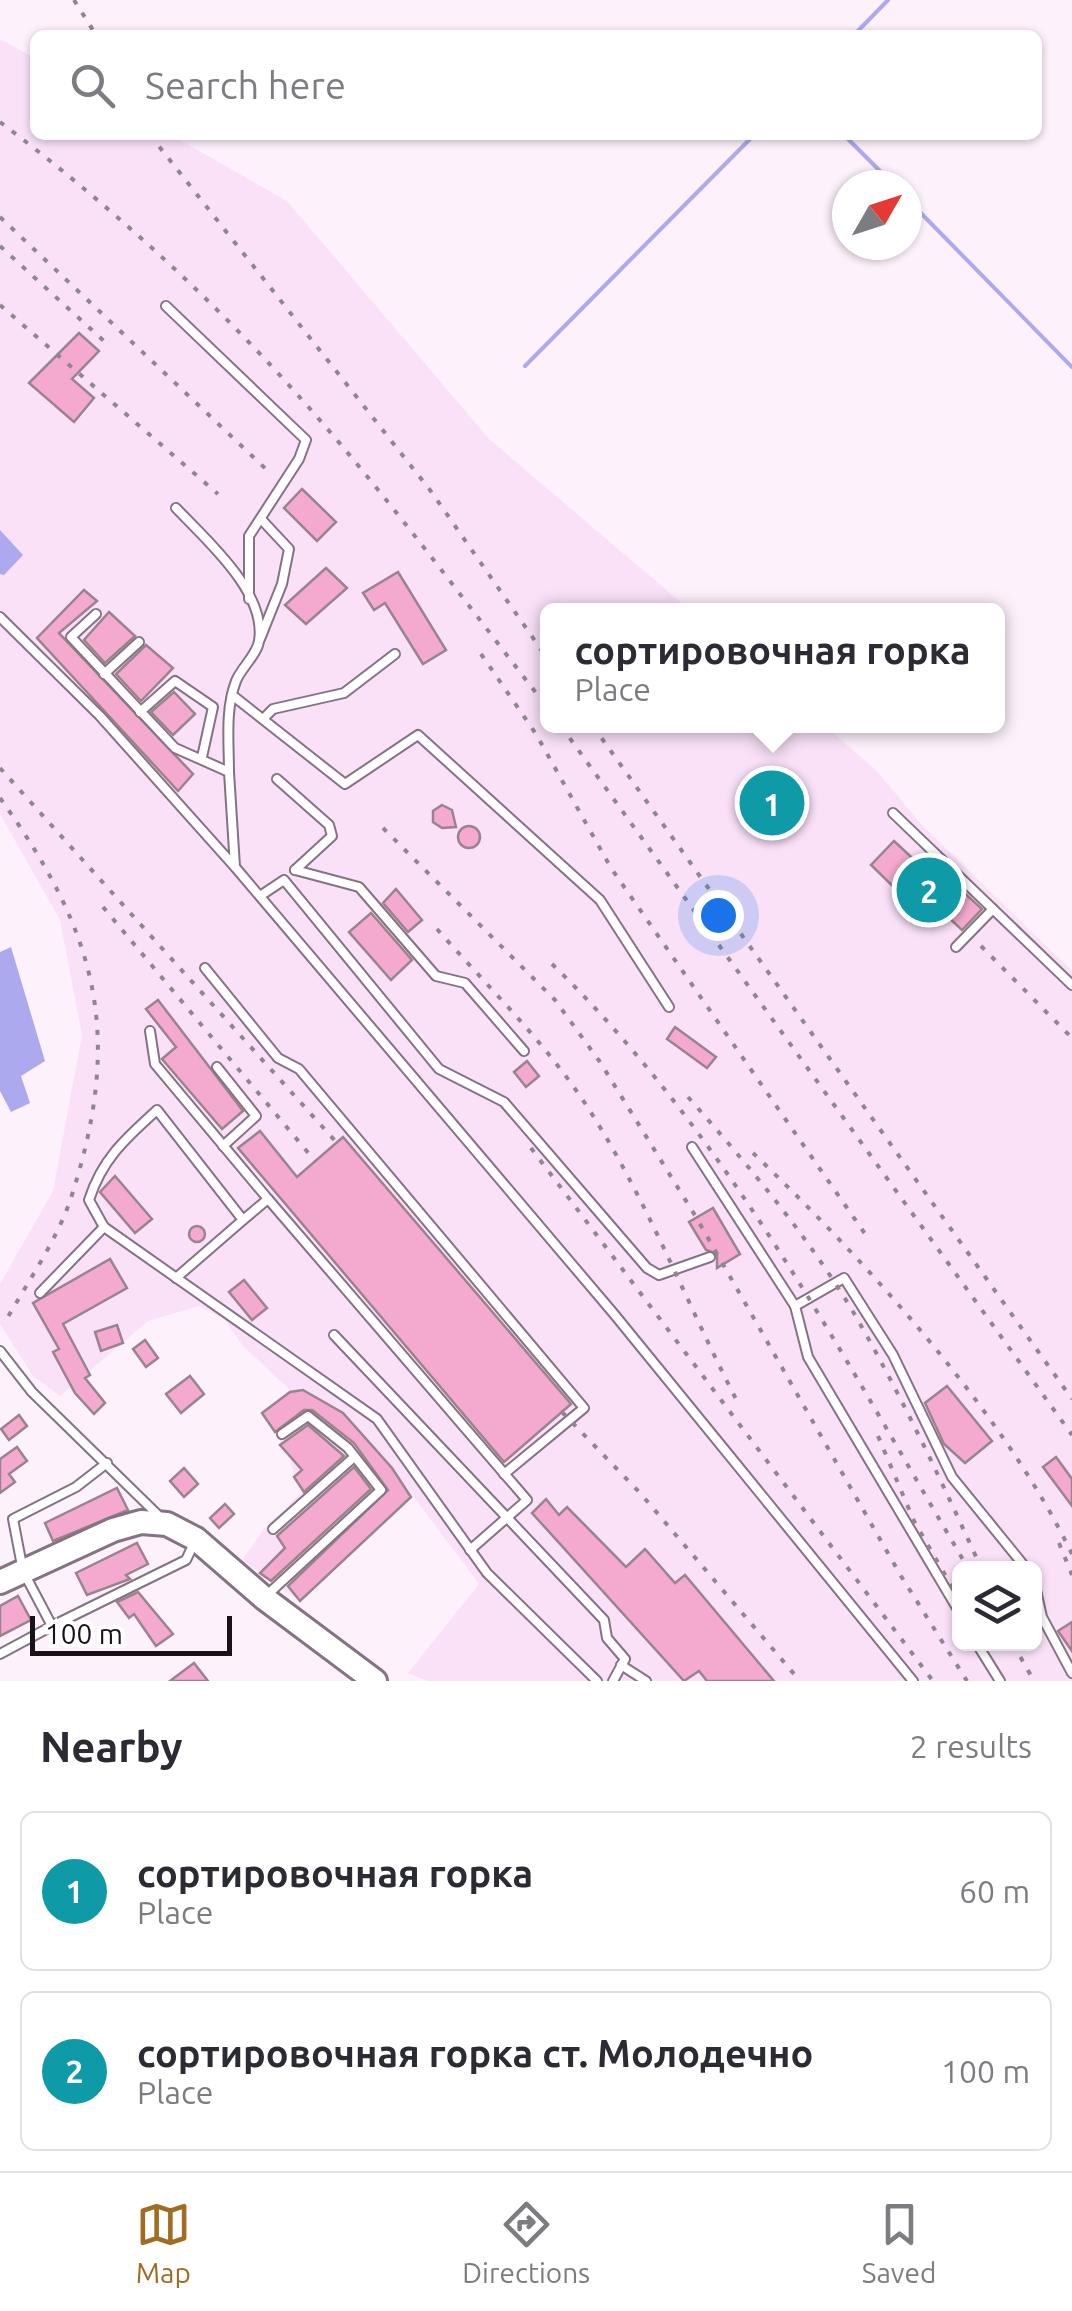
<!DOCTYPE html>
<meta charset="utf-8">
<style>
:root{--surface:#fff;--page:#f2f2f3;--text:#2b2b33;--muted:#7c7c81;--line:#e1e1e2;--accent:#9f6c22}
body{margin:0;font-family:Ubuntu,sans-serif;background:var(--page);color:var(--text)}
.controls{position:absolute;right:30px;bottom:30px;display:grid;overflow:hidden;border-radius:15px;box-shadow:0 2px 8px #0004}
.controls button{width:90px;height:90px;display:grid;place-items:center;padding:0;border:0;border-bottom:2px solid var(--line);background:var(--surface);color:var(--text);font:50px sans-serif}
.compass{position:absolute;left:832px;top:170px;width:90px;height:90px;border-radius:50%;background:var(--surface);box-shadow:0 2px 8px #0004;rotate:51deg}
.scale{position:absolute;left:30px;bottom:25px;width:202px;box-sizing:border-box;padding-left:10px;border:5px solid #191218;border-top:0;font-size:28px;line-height:35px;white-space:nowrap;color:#191218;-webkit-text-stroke:8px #fff;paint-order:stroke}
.you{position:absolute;left:718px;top:915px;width:35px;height:35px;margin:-25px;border:8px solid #fff;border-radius:50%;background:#1a73e8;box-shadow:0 0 0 15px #1a73e833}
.badge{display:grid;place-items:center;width:65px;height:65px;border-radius:50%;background:var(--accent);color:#fff;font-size:32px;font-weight:700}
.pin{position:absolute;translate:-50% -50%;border:5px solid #fff;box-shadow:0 2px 10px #0006}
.popup{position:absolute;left:540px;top:603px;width:465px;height:130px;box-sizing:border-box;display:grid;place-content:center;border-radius:15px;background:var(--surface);filter:drop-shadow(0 2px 8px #0005);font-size:32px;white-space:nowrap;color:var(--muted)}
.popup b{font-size:38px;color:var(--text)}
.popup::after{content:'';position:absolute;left:50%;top:100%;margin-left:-20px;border:20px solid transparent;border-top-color:var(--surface)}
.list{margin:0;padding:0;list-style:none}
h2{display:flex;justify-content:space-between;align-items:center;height:130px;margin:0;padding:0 40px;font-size:42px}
h2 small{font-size:32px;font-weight:400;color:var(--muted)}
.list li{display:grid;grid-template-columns:65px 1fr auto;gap:30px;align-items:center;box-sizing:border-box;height:160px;margin:0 20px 20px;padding:0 20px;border:2px solid var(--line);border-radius:15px}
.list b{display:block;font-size:38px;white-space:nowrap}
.list p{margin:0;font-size:32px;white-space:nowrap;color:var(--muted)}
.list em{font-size:32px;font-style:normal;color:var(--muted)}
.icon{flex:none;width:55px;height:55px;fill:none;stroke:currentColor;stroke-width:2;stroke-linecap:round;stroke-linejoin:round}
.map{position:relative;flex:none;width:1072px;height:1681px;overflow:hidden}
.search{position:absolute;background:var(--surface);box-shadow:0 2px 8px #0004;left:30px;right:30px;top:30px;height:110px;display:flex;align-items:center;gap:25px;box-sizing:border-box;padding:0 35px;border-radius:15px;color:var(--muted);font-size:38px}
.sheet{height:490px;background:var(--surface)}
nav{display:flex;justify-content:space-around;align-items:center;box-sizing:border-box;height:140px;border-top:2px solid var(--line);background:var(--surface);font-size:28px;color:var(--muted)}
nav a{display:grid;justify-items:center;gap:5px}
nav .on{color:var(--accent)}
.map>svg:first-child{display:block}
.built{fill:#fae1f8;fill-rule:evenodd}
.water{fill:#ada9ef}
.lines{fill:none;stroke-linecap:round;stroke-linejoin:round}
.stream{stroke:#ada9ef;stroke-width:4}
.building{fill:#f4aace;stroke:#9a838e;stroke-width:2.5}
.lane-casing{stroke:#847383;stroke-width:12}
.secondary-casing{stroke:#847383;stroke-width:28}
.lane{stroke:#fff;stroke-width:8}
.secondary{stroke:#fff;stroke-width:22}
.rail{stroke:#90868f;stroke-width:4;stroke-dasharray:5 10;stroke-linecap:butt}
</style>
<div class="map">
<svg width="1072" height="1681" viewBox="0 0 1072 1681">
<rect width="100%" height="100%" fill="#fdf1fc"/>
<path class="built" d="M0,39L35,58V135H171L287,201L489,439L690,610H547V726H825L876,770L922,825L1072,971V1681H427L408,1673L479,1584L399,1477L411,1497L300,1601L242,1560L265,1528L303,1491L294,1477L290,1457L262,1413L291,1391L243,1346L224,1319L199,1306L148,1321L60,1396L33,1376L0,1324V1284L53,1191L82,1035L60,920L0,814ZM960,1568H1034V1644H960Z"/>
<g class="water">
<polygon points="0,530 23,555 4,575 0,574"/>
<polygon points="11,947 45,1061 21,1076 30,1103 11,1112 0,1091 0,952"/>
</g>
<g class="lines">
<g class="stream">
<polyline points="854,35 888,0"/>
<polyline points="844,135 894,185"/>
<polyline points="907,199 1072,367"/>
<polyline points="525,366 754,135"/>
</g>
</g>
<g class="building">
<polygon points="79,333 99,351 72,379 94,398 74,422 29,383"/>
<polygon points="302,489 336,522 317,541 284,508"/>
<polygon points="326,568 347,588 306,624 285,605"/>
<polygon points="398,572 446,650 423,664 385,603 374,610 363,593"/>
<polygon points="84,590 97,601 59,633 193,774 178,791 37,638"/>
<polygon points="109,612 135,636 105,663 84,640"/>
<polygon points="146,645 173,668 141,701 116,674"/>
<polygon points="174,692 195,714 173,735 151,712"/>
<polygon points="442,805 452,810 456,827 442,828 433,822 433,811"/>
<circle cx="469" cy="837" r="11"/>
<polygon points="894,841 939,883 946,876 982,909 962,930 935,905 920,921 900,902 904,897 871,865"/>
<polygon points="396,889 422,920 408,932 383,903"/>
<polygon points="371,913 412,960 391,980 349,932"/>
<polygon points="158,1000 243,1111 222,1129 162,1059 176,1047 146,1009"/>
<polygon points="675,1027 716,1057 707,1068 667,1039"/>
<polygon points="527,1061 539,1076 526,1087 514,1072"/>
<polygon points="260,1131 297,1177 343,1137 571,1404 504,1462 238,1148"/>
<polygon points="115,1176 152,1219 135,1233 100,1192"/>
<polygon points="713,1208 740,1254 717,1268 717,1254 706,1250 689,1222"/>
<circle cx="197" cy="1234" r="8"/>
<polygon points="110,1259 127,1288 63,1324 90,1375 85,1378 105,1403 94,1414 75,1393 53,1352 59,1349 33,1303"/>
<polygon points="244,1280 267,1308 252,1320 229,1292"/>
<polygon points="117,1325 123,1343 101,1351 95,1332"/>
<polygon points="145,1340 158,1358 146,1367 133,1349"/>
<polygon points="190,1376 204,1394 181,1413 166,1394"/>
<polygon points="947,1386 992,1441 965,1463 944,1444 925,1403"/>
<polygon points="303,1390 343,1413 392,1468 411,1497 300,1601 288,1586 388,1490 354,1443 312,1410 304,1410 275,1432 262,1413 290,1392"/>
<polygon points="19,1415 27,1426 9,1440 1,1429"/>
<polygon points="308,1425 344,1456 304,1492 294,1477 302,1470 280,1445"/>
<polygon points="17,1447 27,1461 9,1474 15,1482 0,1493 0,1459"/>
<polygon points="1056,1457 1072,1479 1072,1506 1043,1467"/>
<polygon points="354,1467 371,1489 271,1581 260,1573 285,1548 277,1536"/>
<polygon points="184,1468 198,1484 184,1497 170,1481"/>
<polygon points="117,1488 128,1510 53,1541 45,1523"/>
<polygon points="546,1499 559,1515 567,1507 626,1567 645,1549 675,1583 685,1575 774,1681 707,1681 699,1671 684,1681 532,1513"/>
<polygon points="225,1504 234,1514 219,1528 210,1518"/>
<polygon points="137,1543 148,1564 126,1575 130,1579 87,1595 76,1573"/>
<polygon points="138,1592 173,1634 156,1646 134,1614 129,1618 117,1602"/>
<polygon points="18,1596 31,1620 0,1636 0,1606"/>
<polygon points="1072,1622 1072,1651 1058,1631"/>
<polygon points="194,1663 208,1681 170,1681"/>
</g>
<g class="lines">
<g class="lane-casing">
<g id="lane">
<polyline points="166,306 306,440 299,459 249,536 249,599"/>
<path d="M176,508C206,540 267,592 259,641C257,655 241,668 236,681C225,709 229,743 229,772"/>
<polyline points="96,614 71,637 175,748 229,772 235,867 614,1314 913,1681"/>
<polyline points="0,617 100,716 235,867"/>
<polyline points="260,639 282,584 289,549 261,519"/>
<polyline points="104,674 139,642"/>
<polyline points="232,695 345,784 418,735 600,900 669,1007"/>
<polyline points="140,712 175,681 213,707 202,757"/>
<polyline points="263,719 273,709 344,693 395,654"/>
<polyline points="277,779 329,825 332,836 295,870"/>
<polyline points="893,813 1072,985"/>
<polyline points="295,870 359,887 436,976 465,983 524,1051"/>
<polyline points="260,896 284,880 439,1069 504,1102 647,1268 659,1275 710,1257"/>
<polyline points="956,947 993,909"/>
<polyline points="205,968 278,1058 299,1069 584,1408 504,1474"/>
<polyline points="150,1031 155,1064 268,1199"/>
<polyline points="217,1067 256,1116 223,1146"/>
<polyline points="692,1147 795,1306 808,1357 960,1613"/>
<polyline points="243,1220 268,1199 527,1500 470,1550"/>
<path d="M104,1227L89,1200C102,1159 126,1138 157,1110L243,1220L176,1278"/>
<polyline points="40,1293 104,1227 377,1419 487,1573 597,1681"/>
<polyline points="795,1306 844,1278 893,1355 952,1477 1026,1568"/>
<polyline points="334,1335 604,1620 607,1638 625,1659 613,1681"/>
<polyline points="0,1351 32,1392 160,1517"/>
<polyline points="273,1529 353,1458"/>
<polyline points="1034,1581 1042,1617 1072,1673"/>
<polyline points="267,1595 381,1490 348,1448 308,1416 282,1434"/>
<polyline points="52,1626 186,1560 195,1541"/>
<polyline points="977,1644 1000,1681"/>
<polyline points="0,1654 52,1626 23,1571 13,1519 76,1487 107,1463"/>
<polyline points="621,1665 646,1681"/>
</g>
</g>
<g class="secondary-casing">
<polyline id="secondary" points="0,1582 113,1530 141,1522 167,1524 196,1539 264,1598 375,1681"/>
</g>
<use href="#lane" class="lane"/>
<use href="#secondary" class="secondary"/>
<g class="rail">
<polyline points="74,0 96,35"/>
<path d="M0,122C97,195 193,281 276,371C373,476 459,594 547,707"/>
<polyline points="150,135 430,490 547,658"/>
<polyline points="0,217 269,472"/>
<polyline points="0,246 105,342"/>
<polyline points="0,305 218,494"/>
<polyline points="481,654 536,734 611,868 870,1241"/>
<polyline points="561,726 1072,1435"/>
<polyline points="593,726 1072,1399"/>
<polyline points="0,768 337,1143"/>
<path d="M0,798C99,936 124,1036 70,1201C56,1241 29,1280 8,1317"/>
<polyline points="383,828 555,1000 600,1062 696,1217 901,1576 967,1681"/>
<polyline points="103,907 315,1161"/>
<path d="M437,929C489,988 548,1045 590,1111C648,1202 687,1304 736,1399"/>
<polyline points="981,946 1072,1038"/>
<path d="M552,964C728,1135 844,1359 968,1568"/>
<path d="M688,1097C749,1166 808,1236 855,1315C901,1395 940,1478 978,1561"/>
<polyline points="531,1148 933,1681"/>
<path d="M753,1153C866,1261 1004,1413 1072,1554"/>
<polyline points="562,1412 641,1494 800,1681"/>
<polyline points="878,1436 914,1521 959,1599"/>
<polyline points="1059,1543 1072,1575"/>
<polyline points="1013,1644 1034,1681"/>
</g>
</g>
</svg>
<div class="controls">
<button><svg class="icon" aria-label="layers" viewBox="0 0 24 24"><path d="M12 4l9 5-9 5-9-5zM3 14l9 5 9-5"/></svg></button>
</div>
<svg class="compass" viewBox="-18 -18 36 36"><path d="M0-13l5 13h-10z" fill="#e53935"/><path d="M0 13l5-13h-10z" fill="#7c7c81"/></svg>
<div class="scale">100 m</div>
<div class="you"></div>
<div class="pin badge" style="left:772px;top:803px;background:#0f9aa8">1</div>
<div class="popup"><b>сортировочная горка</b>Place</div>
<div class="pin badge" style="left:929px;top:890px;background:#0f9aa8">2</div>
<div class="search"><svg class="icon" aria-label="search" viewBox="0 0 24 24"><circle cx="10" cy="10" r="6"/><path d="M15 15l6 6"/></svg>Search here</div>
</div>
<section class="sheet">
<h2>Nearby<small>2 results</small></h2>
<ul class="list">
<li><span class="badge" style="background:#0f9aa8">1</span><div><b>сортировочная горка</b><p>Place</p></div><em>60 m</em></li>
<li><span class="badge" style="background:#0f9aa8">2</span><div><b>сортировочная горка ст. Молодечно</b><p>Place</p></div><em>100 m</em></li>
</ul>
</section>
<nav>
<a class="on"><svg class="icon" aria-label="map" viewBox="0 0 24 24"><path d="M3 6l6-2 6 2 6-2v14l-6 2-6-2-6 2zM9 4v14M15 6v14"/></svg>Map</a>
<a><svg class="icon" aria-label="directions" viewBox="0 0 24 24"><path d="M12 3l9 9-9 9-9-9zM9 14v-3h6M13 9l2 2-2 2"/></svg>Directions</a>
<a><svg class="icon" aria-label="saved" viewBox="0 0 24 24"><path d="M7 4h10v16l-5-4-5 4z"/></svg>Saved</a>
</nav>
